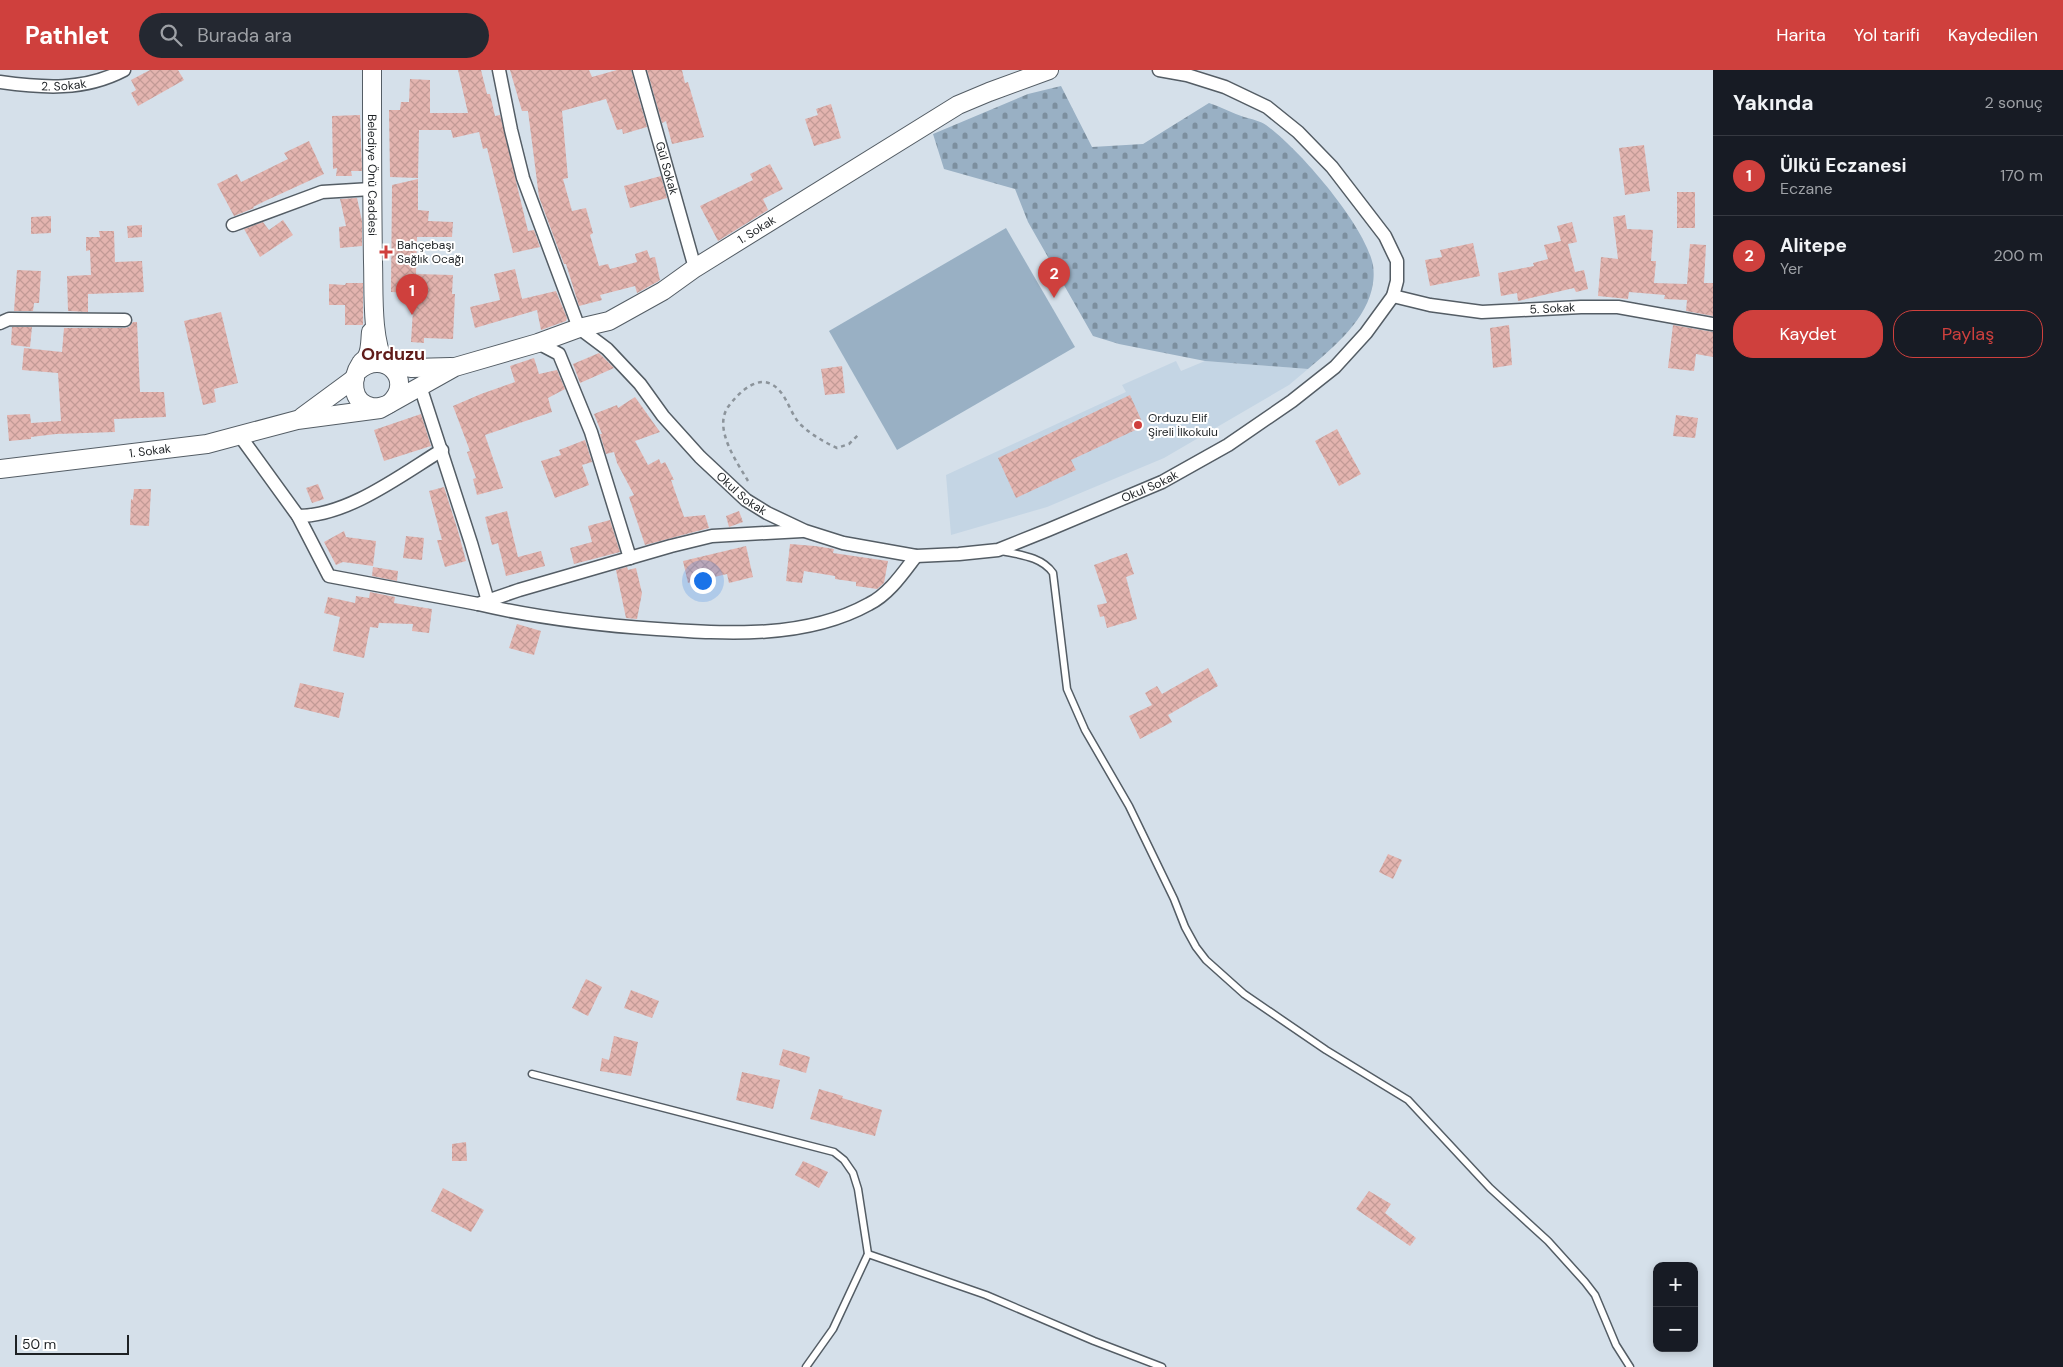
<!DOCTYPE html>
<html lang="tr">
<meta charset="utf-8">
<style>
:root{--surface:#171b24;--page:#242831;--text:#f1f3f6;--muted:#9ea1a6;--line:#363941;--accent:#cf403d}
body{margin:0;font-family:"DM Sans",sans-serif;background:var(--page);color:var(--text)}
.controls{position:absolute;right:15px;bottom:15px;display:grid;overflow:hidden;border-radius:10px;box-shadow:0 2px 8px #0003}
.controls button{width:45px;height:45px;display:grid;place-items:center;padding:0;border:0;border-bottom:1px solid var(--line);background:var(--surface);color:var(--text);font:25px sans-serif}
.scale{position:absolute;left:15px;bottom:12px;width:114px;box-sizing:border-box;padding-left:5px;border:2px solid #1d2124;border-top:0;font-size:14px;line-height:18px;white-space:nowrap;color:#1d2124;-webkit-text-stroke:4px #fff;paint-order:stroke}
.you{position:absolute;left:702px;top:510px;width:18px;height:18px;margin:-12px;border:4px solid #fff;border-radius:50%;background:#1a73e8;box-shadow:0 0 0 8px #1a73e833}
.badge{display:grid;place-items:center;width:32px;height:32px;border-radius:50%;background:var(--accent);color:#fff;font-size:16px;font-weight:700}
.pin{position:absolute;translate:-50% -41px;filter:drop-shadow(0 1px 2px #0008)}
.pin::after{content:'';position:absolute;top:26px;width:18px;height:15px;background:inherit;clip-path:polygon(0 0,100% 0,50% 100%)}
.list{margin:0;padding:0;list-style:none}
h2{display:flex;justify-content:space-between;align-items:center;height:65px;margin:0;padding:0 20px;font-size:21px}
h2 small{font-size:16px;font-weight:400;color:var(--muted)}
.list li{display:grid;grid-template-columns:32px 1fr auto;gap:15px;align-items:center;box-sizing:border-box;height:80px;padding:0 20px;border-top:1px solid var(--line)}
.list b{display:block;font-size:19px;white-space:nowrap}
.list p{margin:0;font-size:16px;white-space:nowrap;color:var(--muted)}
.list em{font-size:16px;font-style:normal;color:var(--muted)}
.actions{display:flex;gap:10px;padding:15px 20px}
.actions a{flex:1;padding:11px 0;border:1px solid var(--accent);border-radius:20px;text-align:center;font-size:18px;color:var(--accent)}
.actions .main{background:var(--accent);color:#fff}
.icon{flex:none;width:28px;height:28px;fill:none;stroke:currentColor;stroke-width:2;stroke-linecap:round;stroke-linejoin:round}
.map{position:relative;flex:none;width:1713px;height:1297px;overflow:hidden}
header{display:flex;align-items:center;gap:30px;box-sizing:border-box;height:70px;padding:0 25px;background:var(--accent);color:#fff}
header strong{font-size:24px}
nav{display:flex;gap:28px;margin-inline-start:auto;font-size:18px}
.search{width:350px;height:45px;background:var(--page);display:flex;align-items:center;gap:12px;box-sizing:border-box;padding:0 18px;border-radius:28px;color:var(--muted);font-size:19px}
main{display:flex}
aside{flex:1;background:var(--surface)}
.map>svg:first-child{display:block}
.built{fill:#c4d5e4}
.green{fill:#99b0c4}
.cemetery{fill:url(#cemetery-stones)}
.building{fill:url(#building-cross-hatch)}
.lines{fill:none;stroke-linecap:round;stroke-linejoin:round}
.lane-casing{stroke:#545d65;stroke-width:9}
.street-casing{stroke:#545d65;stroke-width:15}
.secondary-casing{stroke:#545d65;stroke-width:20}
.path{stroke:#8c949b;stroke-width:2.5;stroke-dasharray:4 4;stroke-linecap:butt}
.lane{stroke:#fff;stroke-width:6}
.street{stroke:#fff;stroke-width:12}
.secondary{stroke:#fff;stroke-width:18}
.poi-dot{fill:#cf403d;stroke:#fff;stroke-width:2}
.labels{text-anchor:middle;stroke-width:4;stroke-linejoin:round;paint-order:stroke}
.street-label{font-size:12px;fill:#1d2124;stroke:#fff}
.poi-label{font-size:12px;fill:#1d2124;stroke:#fff;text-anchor:start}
.district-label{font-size:18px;font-weight:bold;fill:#601c1a;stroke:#fff}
</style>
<header>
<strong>Pathlet</strong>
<div class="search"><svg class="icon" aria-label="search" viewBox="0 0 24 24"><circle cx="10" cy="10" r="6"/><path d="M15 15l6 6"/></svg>Burada ara</div>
<nav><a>Harita</a><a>Yol tarifi</a><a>Kaydedilen</a></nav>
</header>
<main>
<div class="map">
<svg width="1713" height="1297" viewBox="0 0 1713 1297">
<defs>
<pattern id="cemetery-stones" width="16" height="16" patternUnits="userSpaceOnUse" patternTransform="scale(1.25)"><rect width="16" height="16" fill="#99b0c4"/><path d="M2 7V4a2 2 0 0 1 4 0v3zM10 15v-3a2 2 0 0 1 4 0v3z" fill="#7c8f9f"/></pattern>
<pattern id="building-cross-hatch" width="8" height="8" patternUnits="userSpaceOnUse" patternTransform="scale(1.25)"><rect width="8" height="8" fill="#e3b4af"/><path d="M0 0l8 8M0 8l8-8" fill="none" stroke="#c29a96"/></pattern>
</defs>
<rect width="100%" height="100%" fill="#d5e0ea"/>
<polygon class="built" points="1176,291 1181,301 1205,291 1308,299 1289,315 1164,388 1047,437 951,465 946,405 1126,322 1122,315"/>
<polygon class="green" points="1006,158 1075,277 897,380 829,261"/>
<path class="cemetery" d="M1061,16L1092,77L1143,74L1209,33C1221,37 1232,43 1244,47C1251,49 1260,51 1266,55C1299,79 1361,151 1372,191C1374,197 1374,207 1373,213C1368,249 1334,277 1308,299L1205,291L1119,274L1093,266L1028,152L1015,119L944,99L933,64L1028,24Z"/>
<g class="building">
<polygon points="150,0 178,0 184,10 138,36 131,23 136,20 131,10"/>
<polygon points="458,0 481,0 487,24 490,24 495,46 500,45 528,161 534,160 540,177 513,183 487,78 483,79 479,62 453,68 451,60 419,60 418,108 390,107 389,40 400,40 401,32 409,32 410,9 430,10 430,43 468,43"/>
<polygon points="510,0 589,0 592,7 617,0 631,0 647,57 623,64 622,59 617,60 606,29 562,41 568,108 563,109 572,141 586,138 593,163 590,165 599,196 608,194 610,199 637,192 635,184 647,180 650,188 655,187 660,210 657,212 637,223 635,216 600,225 602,230 579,236 566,194 564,194 539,127 528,41 522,41"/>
<polygon points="647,0 682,0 685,13 688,12 704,67 672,74 666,51 662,53"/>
<polygon points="831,34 841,68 814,76 805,49 818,45 816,39"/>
<polygon points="360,45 362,101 351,101 352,106 336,106 337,98 333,99 332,46"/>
<polygon points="309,71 324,104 265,131 253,137 254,138 234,146 217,114 237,104 241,112 288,89 284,83"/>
<polygon points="1644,75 1650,121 1625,125 1619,78"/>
<polygon points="770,94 783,119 763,129 768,140 718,171 700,136 753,110 750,104"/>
<polygon points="661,106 667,128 630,138 624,116"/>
<polygon points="418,109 418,140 429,141 428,151 453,152 452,167 417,167 416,204 453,205 452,224 455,224 453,269 424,268 424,273 411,272 414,223 391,222 392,115"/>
<rect x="1677" y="122" width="18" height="36"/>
<polygon points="357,128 362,151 362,176 340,178 339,157 346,156 340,129"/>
<polygon points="1625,145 1627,159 1653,160 1651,191 1656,191 1654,213 1687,214 1690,174 1706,175 1704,213 1713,213 1713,246 1686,241 1687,230 1664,229 1665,225 1629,222 1628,229 1598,226 1601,187 1618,189 1613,147"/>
<polygon points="51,146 51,163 31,164 31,147"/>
<polygon points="283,150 293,165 260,187 244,159 263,152 269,160"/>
<polygon points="1572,152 1577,172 1568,174 1575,202 1584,200 1588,219 1576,222 1574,218 1518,231 1517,223 1501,226 1498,203 1534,196 1533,193 1548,189 1544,175 1561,171 1557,156"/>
<polygon points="142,155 142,167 128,168 127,156"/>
<polygon points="99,161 114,161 115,192 142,191 144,222 88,224 88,242 68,241 67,206 91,205 90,180 86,181 86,167 100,167"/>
<polygon points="1473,173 1480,206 1430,216 1425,190 1442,187 1440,180"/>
<polygon points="515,199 522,229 556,221 567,248 566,251 541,260 537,240 475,258 470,237 500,230 494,204"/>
<polygon points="17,200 41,201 39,233 34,233 33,241 14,241"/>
<polygon points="346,213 363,213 363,255 345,255 345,235 329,235 329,214 345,215"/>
<polygon points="221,242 238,313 214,319 216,332 203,335 184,251"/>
<polygon points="133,252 137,252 140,322 164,322 166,347 114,349 115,362 56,364 31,367 31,369 9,371 7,345 30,344 31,353 61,351 58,303 22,300 24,278 62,282 64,258 125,258 129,257"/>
<polygon points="1509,255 1512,295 1493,298 1490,258"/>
<polygon points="1673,255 1713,262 1713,287 1696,284 1694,301 1668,298"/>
<polygon points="12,257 32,257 30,277 11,275"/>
<polygon points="599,283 614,298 580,313 573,294"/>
<polygon points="534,288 539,304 557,300 565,319 548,328 552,342 485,365 503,418 477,425 473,409 476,408 467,382 470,381 453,336 481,324 515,312 510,296"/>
<polygon points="842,296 845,323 825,325 821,299"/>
<polygon points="1130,325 1144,356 1071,390 1076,400 1016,428 998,388"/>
<polygon points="635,327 660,362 635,371 648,395 659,389 661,394 665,392 674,410 671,410 684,447 705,445 709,458 645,475 629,427 634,425 617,393 614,382 606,384 600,364 602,364 594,344 617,335 618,338"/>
<polygon points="421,344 431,376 384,391 374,360"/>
<polygon points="1676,345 1698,348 1695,368 1673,366"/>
<polygon points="1337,359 1361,404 1339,416 1315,371"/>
<polygon points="585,370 592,392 582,395 589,415 555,428 541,391 561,385 559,380"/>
<polygon points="318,414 324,429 312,433 306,418"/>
<polygon points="444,417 458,461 466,491 445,497 437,470 442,470 429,421"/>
<polygon points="134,419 151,419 149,456 130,455 131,429 133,430"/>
<polygon points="507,441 518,487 541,481 545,496 506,506 498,473 492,475 485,447"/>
<polygon points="739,441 743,452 729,457 726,446"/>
<polygon points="610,450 620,482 574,494 570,478 592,472 588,456"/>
<polygon points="344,461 346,467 376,471 373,496 343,492 336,495 324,472"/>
<polygon points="406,466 424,468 422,490 403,488"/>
<polygon points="790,474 815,476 834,479 833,483 888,491 884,513 877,519 856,516 856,512 835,509 835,506 804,501 802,513 786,511"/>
<polygon points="746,476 753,507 729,513 727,504 688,513 683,491"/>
<polygon points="1127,483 1134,504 1126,507 1137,549 1107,558 1104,546 1100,547 1097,535 1107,533 1094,495"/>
<polygon points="373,497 398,501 397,511 372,506"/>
<polygon points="627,497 628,500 636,498 642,523 637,549 626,548 616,500"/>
<polygon points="370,522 395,527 394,533 432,539 429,563 412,561 413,554 379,553 378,558 370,557 364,588 333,581 340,547 324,543 328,527 355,533 356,526 369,528"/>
<polygon points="517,554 541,561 534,585 509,578"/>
<polygon points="1208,598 1218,616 1168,645 1172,652 1140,669 1129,646 1152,635 1145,623 1157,616 1162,624"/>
<polygon points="300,613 344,623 339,648 294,637"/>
<polygon points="1388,784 1402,790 1393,809 1379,802"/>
<polygon points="586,909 602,917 588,946 572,938"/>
<polygon points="631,920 659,931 652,948 624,938"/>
<polygon points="614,966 638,972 631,1006 600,1001 602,988 609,990"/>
<polygon points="783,979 810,987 806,1003 779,995"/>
<polygon points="742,1002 780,1010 773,1039 736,1030"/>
<polygon points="819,1019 843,1026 842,1028 882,1040 875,1066 810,1049"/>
<polygon points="466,1072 467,1091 452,1091 452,1074"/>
<polygon points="803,1091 828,1102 819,1118 795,1105"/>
<polygon points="443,1118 484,1140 471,1162 431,1141"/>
<polygon points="1369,1121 1391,1134 1385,1143 1416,1168 1410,1176 1356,1139"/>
</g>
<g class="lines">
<g class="lane-casing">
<g id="lane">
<path d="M1002,481C1021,485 1042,487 1053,503L1067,619L1085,660L1129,736L1174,829L1185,857L1196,877L1206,890L1244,924L1326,980L1408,1030L1490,1118L1548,1171L1585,1212L1595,1225L1616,1275L1630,1297"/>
<polyline points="532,1004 834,1082 844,1090 853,1103 858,1119 868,1184 833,1259 806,1297"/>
<polyline points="868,1184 986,1225 1094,1271 1162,1297"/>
</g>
</g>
<g class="street-casing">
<g id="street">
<path id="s1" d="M499,0L511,60L523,108L579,258L607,279L640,314L663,346L700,387L746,430L767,443L805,461L843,473L916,486L959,484L998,480L1048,460L1162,412L1228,375L1292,331L1335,297L1366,263L1393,226L1397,211V191L1385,166L1332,97L1298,62L1267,37L1225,17L1187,5L1159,0"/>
<path id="s2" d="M639,0L695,198"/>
<path id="s3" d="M0,12C43,18 84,21 124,0"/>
<polyline points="233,155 322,122 371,119"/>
<path id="s4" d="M1393,226L1430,235L1482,242L1581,237H1618L1713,254"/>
<polyline points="0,253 9,249 125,250"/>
<polyline points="538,273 559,284 591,362 630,488"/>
<polyline points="420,316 471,473 488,531"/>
<polyline points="240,366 298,446 329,506 478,534 519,520 671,476 712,466 802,461"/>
<path d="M298,446C348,446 401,405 442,380"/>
<path d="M478,534C537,548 597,555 657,559C727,564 806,569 869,534C889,524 903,503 916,486"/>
</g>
</g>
<g class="secondary-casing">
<g id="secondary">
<path id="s5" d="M372,0C372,64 372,128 373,192C374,219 371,270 385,294L412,298L451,297"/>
<path d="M358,301C384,278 415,310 390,333C386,336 377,338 372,337C350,333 351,308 361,293C362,291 365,290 366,288C371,281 370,270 371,262"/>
<polyline points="302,347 355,308"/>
<path id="s6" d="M0,399L207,374L297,350L380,339L455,297L538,273L579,258L609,251L663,221L695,198L958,35L989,22L1049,0"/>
</g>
</g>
<path class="path" d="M748,411C737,392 713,359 728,337C739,322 760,301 778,319C788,329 791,345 801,355C812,365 824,372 837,378L849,374L859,364"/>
<use href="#lane" class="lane"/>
<use href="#street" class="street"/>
<use href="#secondary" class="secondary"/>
</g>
<g class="poi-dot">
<path d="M383.5 174.5h5v5h5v5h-5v5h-5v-5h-5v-5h5z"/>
<circle cx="1138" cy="355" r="5"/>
</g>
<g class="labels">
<g class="street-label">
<text dy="4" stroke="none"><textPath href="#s3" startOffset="64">2. Sokak</textPath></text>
<text dy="4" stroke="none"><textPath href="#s2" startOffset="102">Gül Sokak</textPath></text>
<text dy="4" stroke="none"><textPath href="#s5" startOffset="105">Belediye Önü Caddesi</textPath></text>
<text dy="4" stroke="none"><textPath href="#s6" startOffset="806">1. Sokak</textPath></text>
<text dy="4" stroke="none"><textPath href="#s4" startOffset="161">5. Sokak</textPath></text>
<text dy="4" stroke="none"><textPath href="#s6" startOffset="151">1. Sokak</textPath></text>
<text dy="4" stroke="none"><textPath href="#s1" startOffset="939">Okul Sokak</textPath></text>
<text dy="4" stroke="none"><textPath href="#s1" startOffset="504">Okul Sokak</textPath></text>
</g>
<g class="poi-label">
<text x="397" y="179">Bahçebaşı<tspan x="397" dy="14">Sağlık Ocağı</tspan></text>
<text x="1148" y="352">Orduzu Elif<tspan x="1148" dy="14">Şireli İlkokulu</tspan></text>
</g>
<g class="district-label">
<text x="393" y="290">Orduzu</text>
</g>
</g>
</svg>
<div class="controls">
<button>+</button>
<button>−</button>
</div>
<div class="scale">50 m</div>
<div class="you"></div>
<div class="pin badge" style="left:412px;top:245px">1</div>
<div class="pin badge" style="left:1054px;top:228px">2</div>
</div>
<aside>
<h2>Yakında<small>2 sonuç</small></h2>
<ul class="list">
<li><span class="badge">1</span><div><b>Ülkü Eczanesi</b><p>Eczane</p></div><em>170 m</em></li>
<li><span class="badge">2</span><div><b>Alitepe</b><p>Yer</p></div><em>200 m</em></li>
</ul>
<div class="actions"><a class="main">Kaydet</a><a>Paylaş</a></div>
</aside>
</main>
